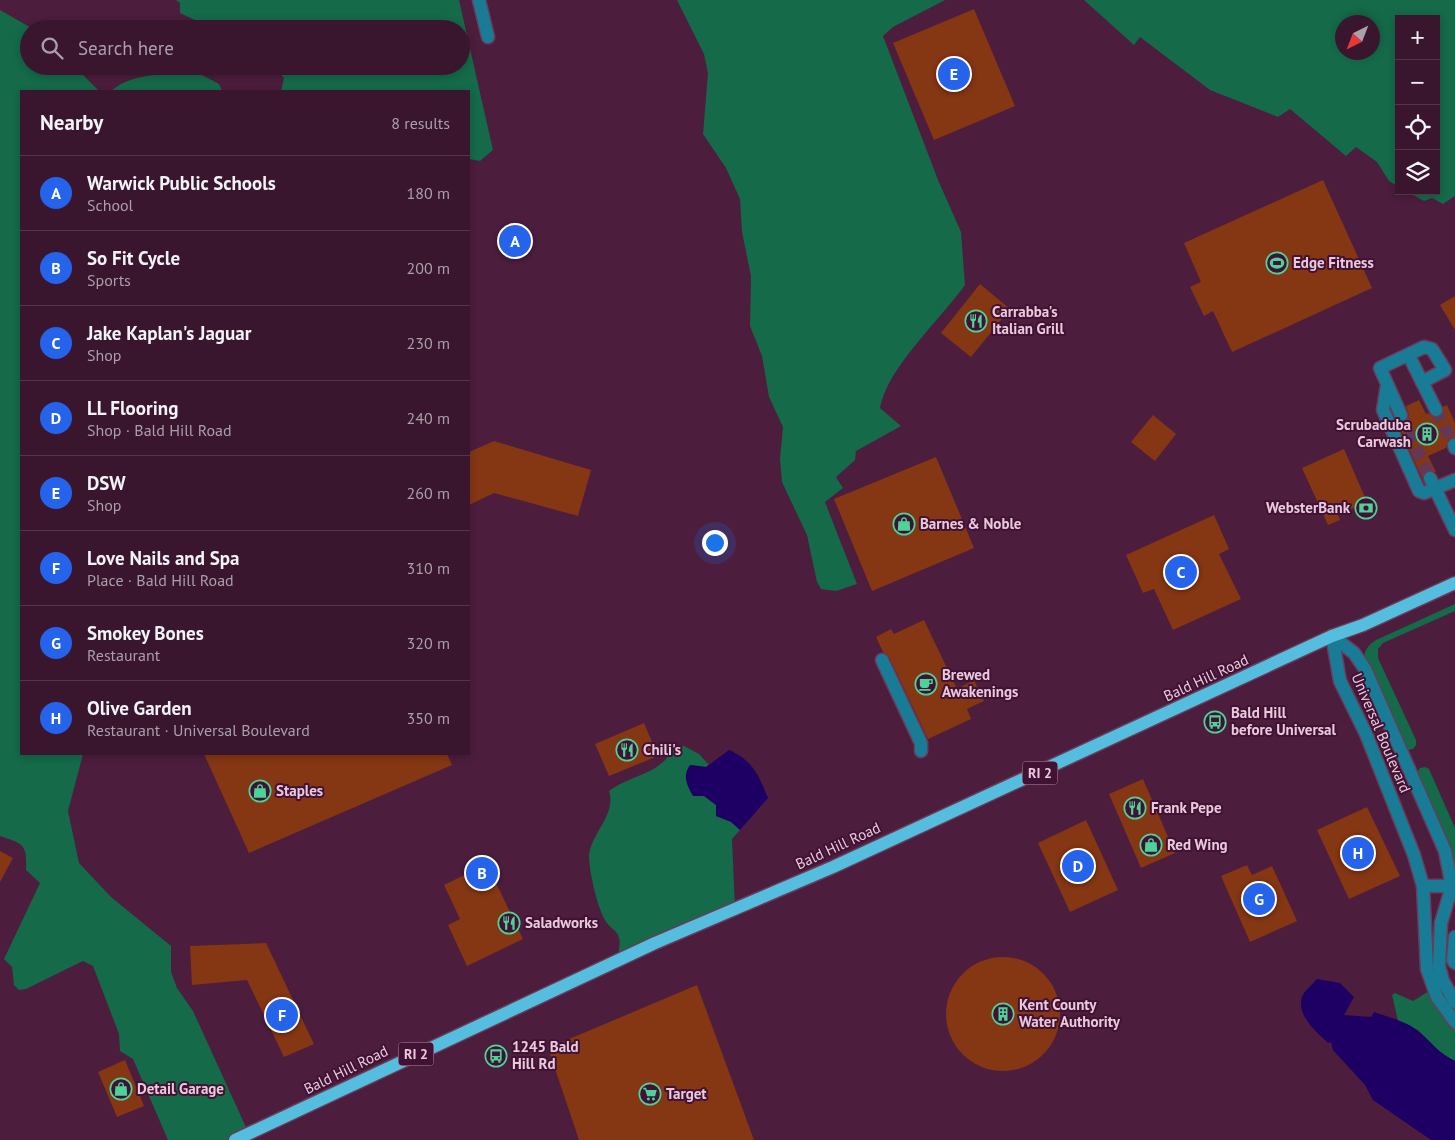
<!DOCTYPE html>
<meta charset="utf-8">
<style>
:root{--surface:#39162e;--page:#401f36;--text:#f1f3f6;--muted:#ab9faa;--line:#53354a;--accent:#2563eb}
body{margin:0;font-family:"PT Sans",sans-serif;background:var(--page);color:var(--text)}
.controls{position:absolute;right:15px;top:15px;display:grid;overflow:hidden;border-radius:0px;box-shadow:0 2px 8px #0003}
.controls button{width:45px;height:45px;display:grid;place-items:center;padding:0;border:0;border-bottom:1px solid var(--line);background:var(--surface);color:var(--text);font:25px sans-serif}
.compass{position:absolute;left:1335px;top:15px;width:45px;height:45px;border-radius:50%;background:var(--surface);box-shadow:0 2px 8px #0003;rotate:222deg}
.you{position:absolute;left:714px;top:542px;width:18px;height:18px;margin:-12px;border:4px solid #fff;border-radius:50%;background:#1a73e8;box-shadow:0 0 0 8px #1a73e833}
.badge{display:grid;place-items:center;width:32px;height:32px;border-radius:50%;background:var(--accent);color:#fff;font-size:16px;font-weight:700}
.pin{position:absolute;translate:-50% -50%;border:2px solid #fff;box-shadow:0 1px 5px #0006}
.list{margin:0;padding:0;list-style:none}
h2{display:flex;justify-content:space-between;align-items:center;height:65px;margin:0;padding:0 20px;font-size:21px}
h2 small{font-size:16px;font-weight:400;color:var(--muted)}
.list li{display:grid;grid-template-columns:32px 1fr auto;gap:15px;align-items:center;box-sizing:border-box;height:75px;padding:0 20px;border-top:1px solid var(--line)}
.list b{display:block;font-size:19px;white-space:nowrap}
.list p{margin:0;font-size:16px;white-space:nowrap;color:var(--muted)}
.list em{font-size:16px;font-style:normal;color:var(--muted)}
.icon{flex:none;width:28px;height:28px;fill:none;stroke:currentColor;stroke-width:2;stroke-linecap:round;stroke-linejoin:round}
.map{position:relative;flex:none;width:1455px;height:1140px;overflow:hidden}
.search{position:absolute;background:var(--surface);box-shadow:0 2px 8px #0003;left:20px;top:20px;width:450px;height:55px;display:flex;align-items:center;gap:12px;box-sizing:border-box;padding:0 18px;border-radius:28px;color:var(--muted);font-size:19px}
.panel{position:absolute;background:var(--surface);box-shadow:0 2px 8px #0003;left:20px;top:90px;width:450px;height:665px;border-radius:0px}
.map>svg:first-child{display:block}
.green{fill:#146a49;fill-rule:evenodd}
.water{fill:#1e0064}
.building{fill:#853613}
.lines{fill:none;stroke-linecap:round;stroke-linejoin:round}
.minor-tunnel{stroke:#643755;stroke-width:12;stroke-dasharray:12 6;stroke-linecap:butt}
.minor-casing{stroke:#683c5a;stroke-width:15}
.major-casing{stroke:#683c5a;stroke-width:15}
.minor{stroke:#197c96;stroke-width:12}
.major{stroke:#55bddd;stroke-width:12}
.labels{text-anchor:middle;stroke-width:4;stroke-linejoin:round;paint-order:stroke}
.shield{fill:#411233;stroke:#b793aa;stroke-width:1}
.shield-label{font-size:14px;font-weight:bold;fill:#e9cadd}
.poi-label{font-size:15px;font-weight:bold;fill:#e9cadd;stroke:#411233;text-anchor:start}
.street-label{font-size:15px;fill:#e9cadd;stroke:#411233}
</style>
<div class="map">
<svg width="1455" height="1140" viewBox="0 0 1455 1140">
<rect width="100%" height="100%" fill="#4c1d3d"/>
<g class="green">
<polygon points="176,0 459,0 493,150 480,161 469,159 469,91 281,91 284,78 274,66 461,66 461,29 214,29 180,13 180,3"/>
<path d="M677,0H945L893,27L883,36L938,180L961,232L965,285C940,320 887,368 880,408L901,426L856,451L855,460L836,477L843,488L825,502L857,584L836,591L821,589L817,582L807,535L782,482L780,459L783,427L769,397L762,356L750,326L751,276L742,232L740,199L726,168L703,134L708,73L704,54Z"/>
<path d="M1084,0H1455V196L1443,204L1432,198L1424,201L1406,191H1436V19H1399V187L1389,181L1377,162L1356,147L1346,156L1290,109L1278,117L1210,90L1140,37L1134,45ZM1342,22H1372V52H1342Z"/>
<path d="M0,10L33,29H29V66H79L84,76L99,91H21V754H83L68,811L79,863L111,897L171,946V972L177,988L193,1011L250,1136L241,1140H168L133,1059L120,1051L119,1034L93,966L83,961L26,989L19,990L14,985L12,967L4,959L40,883L26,870C27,844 24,844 0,836Z"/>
<path d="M198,73L219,84L222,91H111C133,72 170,74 198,73Z"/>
<path d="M1455,604V611L1383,643L1378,649V658L1416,740V745L1413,749L1407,750L1364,660C1364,650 1368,645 1376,640Z"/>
<path d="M684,746L699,754L709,765L706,767L691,765L693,796H704L716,805V816L731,821L740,830L732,839L735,909L617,961C618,954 621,944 619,938C617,930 611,929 607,923C598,912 589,871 589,856C590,835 617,814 609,791C629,775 664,774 673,747Z"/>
<polygon points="1425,767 1429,769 1455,828 1455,871 1416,774 1420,768"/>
<polygon points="1442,983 1455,1004 1455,1061 1441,1055 1418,1030 1398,1021 1392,995 1395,993 1413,1001"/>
</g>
<g class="water">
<path d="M729,750C753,761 758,774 768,798L740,830L731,822L716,816V805L704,796H693C687,785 682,776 690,765L706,767Z"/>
<path d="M1317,979L1340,983L1354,997L1344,1015L1371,1017L1374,1012C1388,1017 1406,1021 1418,1031C1432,1042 1438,1053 1455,1061V1140H1431L1373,1100L1365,1085L1333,1050L1331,1042L1328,1043C1317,1032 1296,1016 1302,997C1304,991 1313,984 1317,979Z"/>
</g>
<g class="building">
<polygon points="974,9 1015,106 934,140 893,43"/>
<polygon points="1323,180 1372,288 1232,352 1213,311 1204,316 1190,287 1201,282 1184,243"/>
<polygon points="980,284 1010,309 971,357 941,333"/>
<polygon points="1455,296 1455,330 1440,305"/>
<polygon points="1419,400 1426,414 1428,413 1435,418 1442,415 1443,407 1447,405 1455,423 1455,437 1448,440 1446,448 1428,456 1436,472 1427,471 1422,478 1397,422 1404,423 1407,420 1409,415 1406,406"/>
<polygon points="1153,415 1176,434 1155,461 1131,442"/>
<polygon points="494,441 591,470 578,516 494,493 469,505 469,452"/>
<polygon points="1344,449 1367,502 1338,515 1340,520 1328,525 1302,468"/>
<polygon points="936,457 974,548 872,591 834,499"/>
<polygon points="1214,515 1229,549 1219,554 1241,599 1173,630 1154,589 1143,593 1126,555"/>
<polygon points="924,620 957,689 974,680 984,701 967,709 971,719 928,739 889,657 883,652 876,637 891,629 894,634"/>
<polygon points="644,723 658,756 609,776 595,744"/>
<polygon points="204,754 447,754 452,765 249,853"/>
<polygon points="1143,779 1175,853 1141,868 1109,794"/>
<polygon points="1367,807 1400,876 1349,899 1317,830"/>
<polygon points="1086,820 1118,890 1070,912 1038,843"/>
<polygon points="0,851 13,858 0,882"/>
<polygon points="487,864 523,939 467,966 448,925 460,919 444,885"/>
<polygon points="1247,865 1252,875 1272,866 1297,921 1250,942 1221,876"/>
<polygon points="266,943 314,1044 284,1057 247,980 192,985 190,946"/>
<circle cx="1003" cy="1014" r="57"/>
<polygon points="697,985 754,1140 579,1140 548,1048"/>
<polygon points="125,1060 144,1106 117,1117 98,1072"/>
</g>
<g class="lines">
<g class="minor-tunnel">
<polyline points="1436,410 1454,445"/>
<polyline points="1401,415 1430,478"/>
</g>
<g class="minor-casing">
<g id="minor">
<polyline points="479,0 488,37"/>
<polyline points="1412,362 1436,410"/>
<polyline points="1387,385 1383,410 1419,491 1424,493 1455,480"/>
<polyline points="1401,415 1380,368 1424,347 1432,349 1445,370 1422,382"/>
<polyline points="1454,445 1455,448"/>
<polyline points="1430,478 1455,530"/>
<polyline points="1332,636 1340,681 1366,734 1414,855 1423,886 1427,969 1437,997 1455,1022"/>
<polyline points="1332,636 1354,653 1365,669 1445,851 1452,886 1441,923 1439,966 1443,981 1455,1002"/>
<polyline points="882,660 921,743 921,751"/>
<polyline points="1423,886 1455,886"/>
<polyline points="1455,937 1453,960 1455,963"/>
</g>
</g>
<g class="major-casing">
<polyline id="major" points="235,1140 655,943 833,867 1332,636 1363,625 1455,583"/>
</g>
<use href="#minor" class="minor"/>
<use href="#major" class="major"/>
</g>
<defs>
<g id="stadium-ring" transform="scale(1.125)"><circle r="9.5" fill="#411233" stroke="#4dd39a" stroke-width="1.5"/><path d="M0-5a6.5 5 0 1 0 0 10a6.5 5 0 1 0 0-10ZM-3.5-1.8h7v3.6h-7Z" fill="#4dd39a"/></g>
<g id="restaurant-ring" transform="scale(1.125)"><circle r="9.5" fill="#411233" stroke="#4dd39a" stroke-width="1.5"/><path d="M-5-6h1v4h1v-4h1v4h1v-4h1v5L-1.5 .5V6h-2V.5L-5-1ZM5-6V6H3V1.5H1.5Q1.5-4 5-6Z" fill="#4dd39a"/></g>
<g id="building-ring" transform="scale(1.125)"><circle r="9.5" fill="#411233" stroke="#4dd39a" stroke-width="1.5"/><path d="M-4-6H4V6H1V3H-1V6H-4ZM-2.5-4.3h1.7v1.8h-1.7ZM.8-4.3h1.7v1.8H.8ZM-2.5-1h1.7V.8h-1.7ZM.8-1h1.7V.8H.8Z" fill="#4dd39a"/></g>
<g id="bank-ring" transform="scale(1.125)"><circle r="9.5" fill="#411233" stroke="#4dd39a" stroke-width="1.5"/><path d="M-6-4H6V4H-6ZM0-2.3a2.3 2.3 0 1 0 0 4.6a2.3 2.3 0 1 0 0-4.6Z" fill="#4dd39a"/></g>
<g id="shop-ring" transform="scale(1.125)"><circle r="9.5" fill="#411233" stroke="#4dd39a" stroke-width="1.5"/><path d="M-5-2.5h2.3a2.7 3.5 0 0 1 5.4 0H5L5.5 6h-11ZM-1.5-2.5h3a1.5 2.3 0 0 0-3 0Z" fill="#4dd39a"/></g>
<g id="cafe-ring" transform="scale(1.125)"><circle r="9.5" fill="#411233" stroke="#4dd39a" stroke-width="1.5"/><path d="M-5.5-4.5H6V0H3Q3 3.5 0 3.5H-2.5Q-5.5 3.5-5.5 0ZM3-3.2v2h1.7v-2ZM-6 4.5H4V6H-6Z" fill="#4dd39a"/></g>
<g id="bus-ring" transform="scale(1.125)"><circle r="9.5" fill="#411233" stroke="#4dd39a" stroke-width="1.5"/><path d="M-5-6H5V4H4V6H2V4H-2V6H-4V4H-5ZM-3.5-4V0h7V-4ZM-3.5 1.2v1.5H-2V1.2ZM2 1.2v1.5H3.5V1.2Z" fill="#4dd39a"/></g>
<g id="supermarket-ring" transform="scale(1.125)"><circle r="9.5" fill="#411233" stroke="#4dd39a" stroke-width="1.5"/><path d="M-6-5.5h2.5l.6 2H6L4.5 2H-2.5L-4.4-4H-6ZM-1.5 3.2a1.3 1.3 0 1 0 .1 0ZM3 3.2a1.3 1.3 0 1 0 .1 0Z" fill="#4dd39a"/></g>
</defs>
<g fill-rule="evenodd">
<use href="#stadium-ring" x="1277" y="263"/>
<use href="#restaurant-ring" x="976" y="321"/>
<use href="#building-ring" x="1427" y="434"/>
<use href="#bank-ring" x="1366" y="508"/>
<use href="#shop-ring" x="904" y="524"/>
<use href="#cafe-ring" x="926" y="684"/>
<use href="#bus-ring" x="1215" y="722"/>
<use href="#restaurant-ring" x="627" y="750"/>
<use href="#shop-ring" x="260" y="791"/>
<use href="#restaurant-ring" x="1135" y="808"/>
<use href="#shop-ring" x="1151" y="845"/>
<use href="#restaurant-ring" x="509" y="923"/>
<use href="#building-ring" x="1003" y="1014"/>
<use href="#bus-ring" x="496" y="1056"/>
<use href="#shop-ring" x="121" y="1089"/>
<use href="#supermarket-ring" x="650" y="1094"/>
</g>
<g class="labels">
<g class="shield">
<rect x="1022.5" y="761.5" width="35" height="23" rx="4"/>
<rect x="398.5" y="1042.5" width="35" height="23" rx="4"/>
</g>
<g class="shield-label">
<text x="1040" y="778">RI 2</text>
<text x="416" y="1059">RI 2</text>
</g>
<g class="poi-label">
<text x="1293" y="268">Edge Fitness</text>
<text x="992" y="317">Carrabba's<tspan x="992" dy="17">Italian Grill</tspan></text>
<text x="1411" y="430" text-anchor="end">Scrubaduba<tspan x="1411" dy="17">Carwash</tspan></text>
<text x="1350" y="513" text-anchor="end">WebsterBank</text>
<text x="920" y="529">Barnes &amp; Noble</text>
<text x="942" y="680">Brewed<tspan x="942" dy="17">Awakenings</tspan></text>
<text x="1231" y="718">Bald Hill<tspan x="1231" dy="17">before Universal</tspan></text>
<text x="643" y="755">Chili's</text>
<text x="276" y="796">Staples</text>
<text x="1151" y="813">Frank Pepe</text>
<text x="1167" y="850">Red Wing</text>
<text x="525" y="928">Saladworks</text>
<text x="1019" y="1010">Kent County<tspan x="1019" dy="17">Water Authority</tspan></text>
<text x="512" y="1052">1245 Bald<tspan x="512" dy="17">Hill Rd</tspan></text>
<text x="137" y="1094">Detail Garage</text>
<text x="666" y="1099">Target</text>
</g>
<g class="street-label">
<text transform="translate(1206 678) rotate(-25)" y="5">Bald Hill Road</text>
<text transform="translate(1381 733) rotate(67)" y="5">Universal Boulevard</text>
<text transform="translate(838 846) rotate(-25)" y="5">Bald Hill Road</text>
<text transform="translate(346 1070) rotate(-26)" y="5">Bald Hill Road</text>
</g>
</g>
</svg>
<div class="controls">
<button>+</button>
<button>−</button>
<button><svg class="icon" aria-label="locate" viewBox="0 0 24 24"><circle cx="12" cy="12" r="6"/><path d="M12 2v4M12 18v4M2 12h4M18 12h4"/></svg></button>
<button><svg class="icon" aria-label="layers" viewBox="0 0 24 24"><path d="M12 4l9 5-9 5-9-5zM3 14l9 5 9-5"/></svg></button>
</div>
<svg class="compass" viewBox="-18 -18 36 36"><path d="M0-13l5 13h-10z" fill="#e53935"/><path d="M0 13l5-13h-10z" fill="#ab9faa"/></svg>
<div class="you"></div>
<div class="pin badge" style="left:515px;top:241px">A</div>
<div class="pin badge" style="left:482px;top:873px">B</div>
<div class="pin badge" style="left:1181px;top:572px">C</div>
<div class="pin badge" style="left:1078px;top:866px">D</div>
<div class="pin badge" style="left:954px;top:74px">E</div>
<div class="pin badge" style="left:282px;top:1015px">F</div>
<div class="pin badge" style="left:1259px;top:899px">G</div>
<div class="pin badge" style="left:1358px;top:853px">H</div>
<div class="search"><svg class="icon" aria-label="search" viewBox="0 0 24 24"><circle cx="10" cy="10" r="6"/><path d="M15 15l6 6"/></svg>Search here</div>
<section class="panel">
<h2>Nearby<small>8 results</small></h2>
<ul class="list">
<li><span class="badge">A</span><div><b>Warwick Public Schools</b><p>School</p></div><em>180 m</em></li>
<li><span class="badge">B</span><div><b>So Fit Cycle</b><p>Sports</p></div><em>200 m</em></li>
<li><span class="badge">C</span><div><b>Jake Kaplan's Jaguar</b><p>Shop</p></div><em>230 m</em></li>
<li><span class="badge">D</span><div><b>LL Flooring</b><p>Shop · Bald Hill Road</p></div><em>240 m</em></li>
<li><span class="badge">E</span><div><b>DSW</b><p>Shop</p></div><em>260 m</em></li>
<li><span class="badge">F</span><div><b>Love Nails and Spa</b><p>Place · Bald Hill Road</p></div><em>310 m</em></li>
<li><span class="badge">G</span><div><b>Smokey Bones</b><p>Restaurant</p></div><em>320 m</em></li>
<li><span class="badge">H</span><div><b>Olive Garden</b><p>Restaurant · Universal Boulevard</p></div><em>350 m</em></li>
</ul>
</section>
</div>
